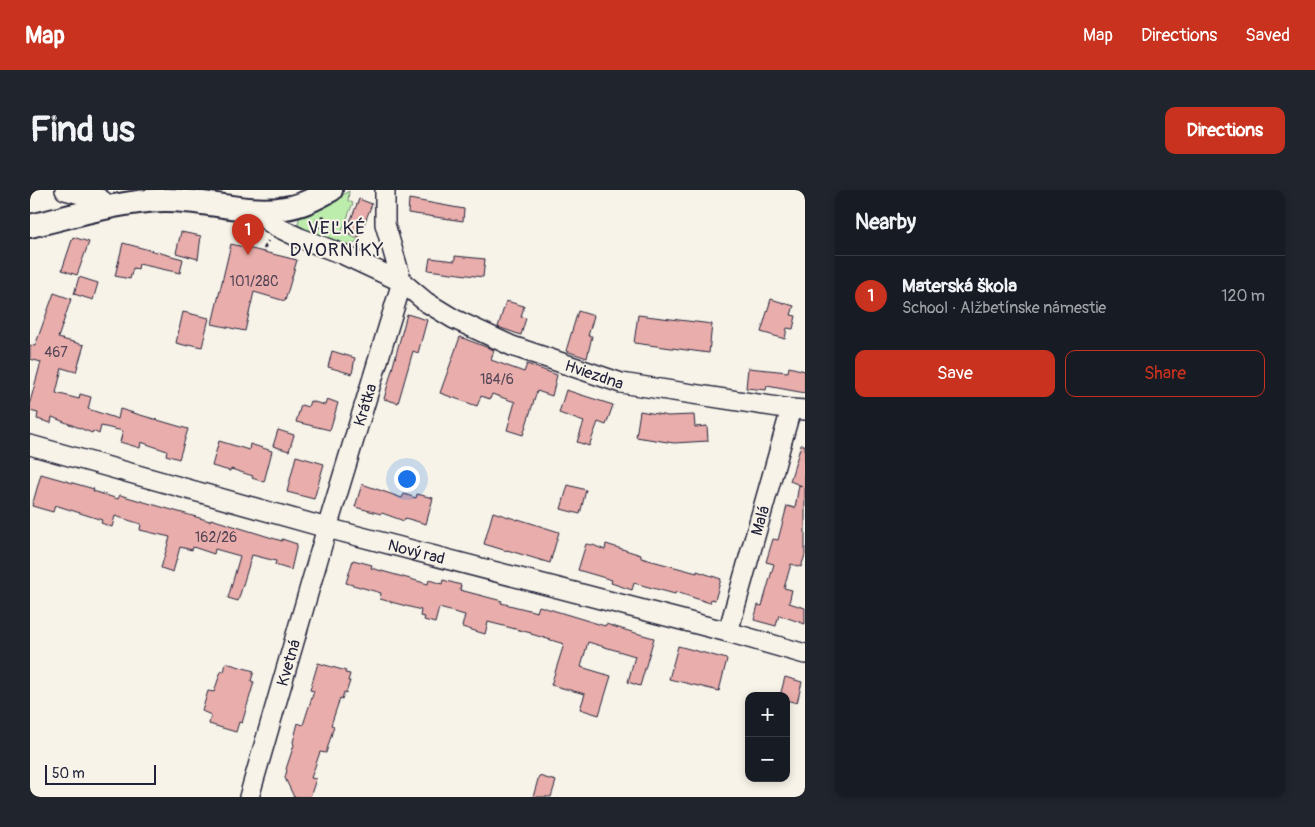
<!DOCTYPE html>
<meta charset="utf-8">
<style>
:root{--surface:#171b24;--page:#20242c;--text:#f1f3f6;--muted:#9ea1a6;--line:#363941;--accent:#c8321e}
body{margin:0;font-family:Pangolin,sans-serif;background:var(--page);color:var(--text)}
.controls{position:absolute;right:15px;bottom:15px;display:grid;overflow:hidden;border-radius:10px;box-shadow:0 2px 8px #0003}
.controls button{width:45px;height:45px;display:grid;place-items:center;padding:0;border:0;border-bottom:1px solid var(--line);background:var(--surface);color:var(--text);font:25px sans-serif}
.scale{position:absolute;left:15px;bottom:12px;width:111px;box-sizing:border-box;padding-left:5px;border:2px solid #22223b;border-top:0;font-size:14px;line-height:18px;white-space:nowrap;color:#22223b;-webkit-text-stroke:4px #f7f3e8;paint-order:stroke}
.you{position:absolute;left:376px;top:288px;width:18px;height:18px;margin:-12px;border:4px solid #fff;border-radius:50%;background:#1a73e8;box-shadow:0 0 0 8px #1a73e833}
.badge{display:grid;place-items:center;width:32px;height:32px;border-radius:50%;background:var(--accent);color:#fff;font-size:16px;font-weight:700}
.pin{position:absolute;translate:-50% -41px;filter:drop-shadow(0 1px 2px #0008)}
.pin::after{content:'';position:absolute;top:26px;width:18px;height:15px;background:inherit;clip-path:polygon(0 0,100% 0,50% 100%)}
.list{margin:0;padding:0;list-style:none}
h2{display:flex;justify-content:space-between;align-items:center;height:65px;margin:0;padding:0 20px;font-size:21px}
h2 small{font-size:16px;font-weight:400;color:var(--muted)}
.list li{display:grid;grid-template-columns:32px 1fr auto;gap:15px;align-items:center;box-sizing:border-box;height:80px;padding:0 20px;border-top:1px solid var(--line)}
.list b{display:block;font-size:19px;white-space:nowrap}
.list p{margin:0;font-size:16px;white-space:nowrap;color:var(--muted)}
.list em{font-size:16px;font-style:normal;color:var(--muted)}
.actions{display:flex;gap:10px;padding:15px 20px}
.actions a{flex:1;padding:11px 0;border:1px solid var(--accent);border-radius:10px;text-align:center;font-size:18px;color:var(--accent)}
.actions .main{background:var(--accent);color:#fff}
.map{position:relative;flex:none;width:775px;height:607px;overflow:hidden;border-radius:10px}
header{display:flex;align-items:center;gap:30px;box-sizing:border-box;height:70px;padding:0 25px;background:var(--accent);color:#fff}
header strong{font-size:24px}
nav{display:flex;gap:28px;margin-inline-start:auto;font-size:18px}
.intro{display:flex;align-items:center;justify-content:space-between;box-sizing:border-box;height:120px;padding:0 30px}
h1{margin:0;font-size:35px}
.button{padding:12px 22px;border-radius:10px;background:var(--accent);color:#fff;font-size:18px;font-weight:700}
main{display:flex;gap:30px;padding:0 30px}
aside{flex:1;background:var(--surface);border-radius:10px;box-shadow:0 2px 8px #0003}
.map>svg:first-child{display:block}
.green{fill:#bdedac;stroke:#708874}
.building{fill:#e9aeab;stroke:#22223b}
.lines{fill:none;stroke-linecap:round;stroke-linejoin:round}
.minor-casing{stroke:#22223b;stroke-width:22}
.major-casing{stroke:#22223b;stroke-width:26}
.path{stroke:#22223b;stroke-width:2.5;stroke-dasharray:4 4;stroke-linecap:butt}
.minor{stroke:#f7f3e8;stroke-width:19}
.major{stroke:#f7f3e8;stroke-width:22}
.labels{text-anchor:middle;stroke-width:4;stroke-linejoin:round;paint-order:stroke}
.number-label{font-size:14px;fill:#544557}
.street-label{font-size:16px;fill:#22223b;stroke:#f7f3e8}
.quarter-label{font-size:19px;letter-spacing:1px;fill:#22223b;stroke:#f7f3e8}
</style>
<header>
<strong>Map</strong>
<nav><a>Map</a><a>Directions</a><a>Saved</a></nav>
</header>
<div class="intro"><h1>Find us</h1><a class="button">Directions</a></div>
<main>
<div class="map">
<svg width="775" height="607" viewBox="0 0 775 607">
<rect width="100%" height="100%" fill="#f7f3e8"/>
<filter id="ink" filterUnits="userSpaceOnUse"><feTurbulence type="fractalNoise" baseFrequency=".02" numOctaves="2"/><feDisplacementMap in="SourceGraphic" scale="10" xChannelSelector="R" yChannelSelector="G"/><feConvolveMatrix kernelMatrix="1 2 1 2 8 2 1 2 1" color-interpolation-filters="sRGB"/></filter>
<g filter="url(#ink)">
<polygon class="green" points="319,1 318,11 323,13 312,41 329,50 322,54 310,55 268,37 269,28 287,20"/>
<g class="building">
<polygon points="329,9 342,14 329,47 316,42"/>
<polygon points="379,9 434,19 433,31 378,23"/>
<polygon points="151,42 171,46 168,69 146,63"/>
<polygon points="43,47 59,52 47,85 32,80"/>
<polygon points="93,53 153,69 150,83 109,74 108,79 103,78 100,89 85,86"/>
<polygon points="201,54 267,70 255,111 224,102 215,141 182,134"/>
<polygon points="425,66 455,69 453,87 398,80 400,68 425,71"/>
<polygon points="49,87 68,93 63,110 44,104"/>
<polygon points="24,103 41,109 28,148 54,155 46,182 32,178 26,203 49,209 50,204 61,207 58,219 88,229 90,219 158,239 149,269 136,265 137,261 111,252 110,258 90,252 93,241 71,236 69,244 63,241 62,243 22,227 21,233 7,229 8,223 0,221 0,212 11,172 0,169 0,155 5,156"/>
<polygon points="741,109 764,116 761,125 766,126 763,139 757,138 755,149 731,142"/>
<polygon points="476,111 494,116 491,127 496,128 491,145 468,137"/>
<polygon points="548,121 564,126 558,146 562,146 557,168 536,161"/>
<polygon points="153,122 179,128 172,157 158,154 158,156 146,153"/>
<polygon points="377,124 397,130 388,163 383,161 368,213 354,209"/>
<polygon points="608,125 682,134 679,163 604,153"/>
<polygon points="430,147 464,160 461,170 494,182 497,174 527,185 522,206 507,201 493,245 477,240 485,212 462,204 460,209 451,206 447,216 410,203"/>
<polygon points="302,161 325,168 322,184 298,177"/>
<polygon points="759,177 775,181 775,203 737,196 736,200 716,198 718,178 758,182"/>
<polygon points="536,200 583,215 576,235 568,232 559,256 547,252 554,232 529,223"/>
<polygon points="297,209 308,213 300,240 266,232 271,215 278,217 280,211 295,215"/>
<polygon points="610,221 638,226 664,225 665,237 677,236 678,251 644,253 606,247"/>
<polygon points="248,240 264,245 259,261 243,256"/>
<polygon points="189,251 219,260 220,254 242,261 234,292 222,288 223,286 201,279 200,281 182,276"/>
<polygon points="771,255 775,255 775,365 771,377 761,374 754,398 762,400 759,413 775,418 775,434 749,425 746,436 724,430 728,415 732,416 744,374 736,372 743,349 748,350 757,316 765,318 769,295 772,296 760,291"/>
<polygon points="266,266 294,274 284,309 257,302"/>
<polygon points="11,284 64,299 63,301 88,309 90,305 180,331 181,329 252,351 252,349 267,354 261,380 245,375 246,371 222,365 208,411 198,408 210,366 185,359 184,364 163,357 162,360 150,357 143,382 131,378 140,347 110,340 111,334 85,326 82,337 71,333 72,330 25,315 23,322 2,316"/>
<polygon points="332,294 372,308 374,304 386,308 387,304 403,308 396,334 375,328 374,331 352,323 351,324 325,317"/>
<polygon points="538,295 556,300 550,324 531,319"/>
<polygon points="463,322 488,330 488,329 529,342 520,373 477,360 477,361 454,354"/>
<polygon points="556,354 563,355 575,360 576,354 611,365 611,368 667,383 667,381 691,389 685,410 681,409 680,413 646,402 645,404 604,393 602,400 581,393 582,390 548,380"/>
<polygon points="323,370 342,375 341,378 398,394 399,390 412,394 413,390 431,395 430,400 472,411 471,413 507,422 509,416 575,436 576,434 595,440 624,448 610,496 598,492 605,466 558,452 551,477 581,486 569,525 550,519 555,504 521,495 534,454 501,444 501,443 458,432 455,444 432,437 435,425 409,418 405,433 394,430 395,427 390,426 391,420 350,409 351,403 316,393"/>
<polygon points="648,456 697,469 689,501 639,489"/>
<polygon points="196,473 224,481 221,491 224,492 212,533 209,532 206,542 179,534 181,525 172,521 178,501 184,502 191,481 194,482"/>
<polygon points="288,473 316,481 315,483 320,484 318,491 320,491 316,503 314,502 312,509 310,508 301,535 304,536 296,563 290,562 281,588 286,589 280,607 264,607 255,588 257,580 256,579 264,555 263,552 268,533 273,535 284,501 280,500"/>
<polygon points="755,487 772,492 767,513 756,510 756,506 750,506"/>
<polygon points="509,586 526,591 521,607 503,607"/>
</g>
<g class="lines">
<g class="minor-casing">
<g id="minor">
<polyline points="35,0 70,9 81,17"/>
<polyline points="355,0 355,34 372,92"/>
<path id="s1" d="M227,19L235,29L245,36L270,48L312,64L372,92L396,112L424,129L482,156L591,193L761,219L775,220"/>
<path id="s2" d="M0,255L297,338L698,442L775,464"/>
<path id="s3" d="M698,442L761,219"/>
<path id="s4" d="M219,607L297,338L372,92"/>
</g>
</g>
<g class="major-casing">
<path id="major" d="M0,36C44,26 89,11 134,10C173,9 218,25 255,18C272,16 287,8 301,0"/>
</g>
<g class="path">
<circle cx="292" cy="32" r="5.5"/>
<polyline points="234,59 238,51"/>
</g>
<use href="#minor" class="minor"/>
<use href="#major" class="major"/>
</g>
</g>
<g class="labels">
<g class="number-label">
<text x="224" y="96">101/28C</text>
<text x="26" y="167">467</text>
<text x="467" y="194">184/6</text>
<text x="186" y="352">162/26</text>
</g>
<g class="street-label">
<text dy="6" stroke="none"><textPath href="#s1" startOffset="379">Hviezdna</textPath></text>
<text dy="6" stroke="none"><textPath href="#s4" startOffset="409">Krátka</textPath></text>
<text dy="6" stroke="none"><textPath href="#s3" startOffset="116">Malá</textPath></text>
<text dy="6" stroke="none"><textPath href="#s2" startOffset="401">Nový rad</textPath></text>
<text dy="6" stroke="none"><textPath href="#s4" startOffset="140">Kvetná</textPath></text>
</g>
<g class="quarter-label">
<text x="307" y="44">VEĽKÉ<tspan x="307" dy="22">DVORNÍKY</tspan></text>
</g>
</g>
</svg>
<div class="controls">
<button>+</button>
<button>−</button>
</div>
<div class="scale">50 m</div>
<div class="you"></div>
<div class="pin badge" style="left:218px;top:65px">1</div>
</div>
<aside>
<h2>Nearby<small></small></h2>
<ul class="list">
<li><span class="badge">1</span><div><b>Materská škola</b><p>School · Alžbetínske námestie</p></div><em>120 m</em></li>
</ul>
<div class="actions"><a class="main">Save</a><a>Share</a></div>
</aside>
</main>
